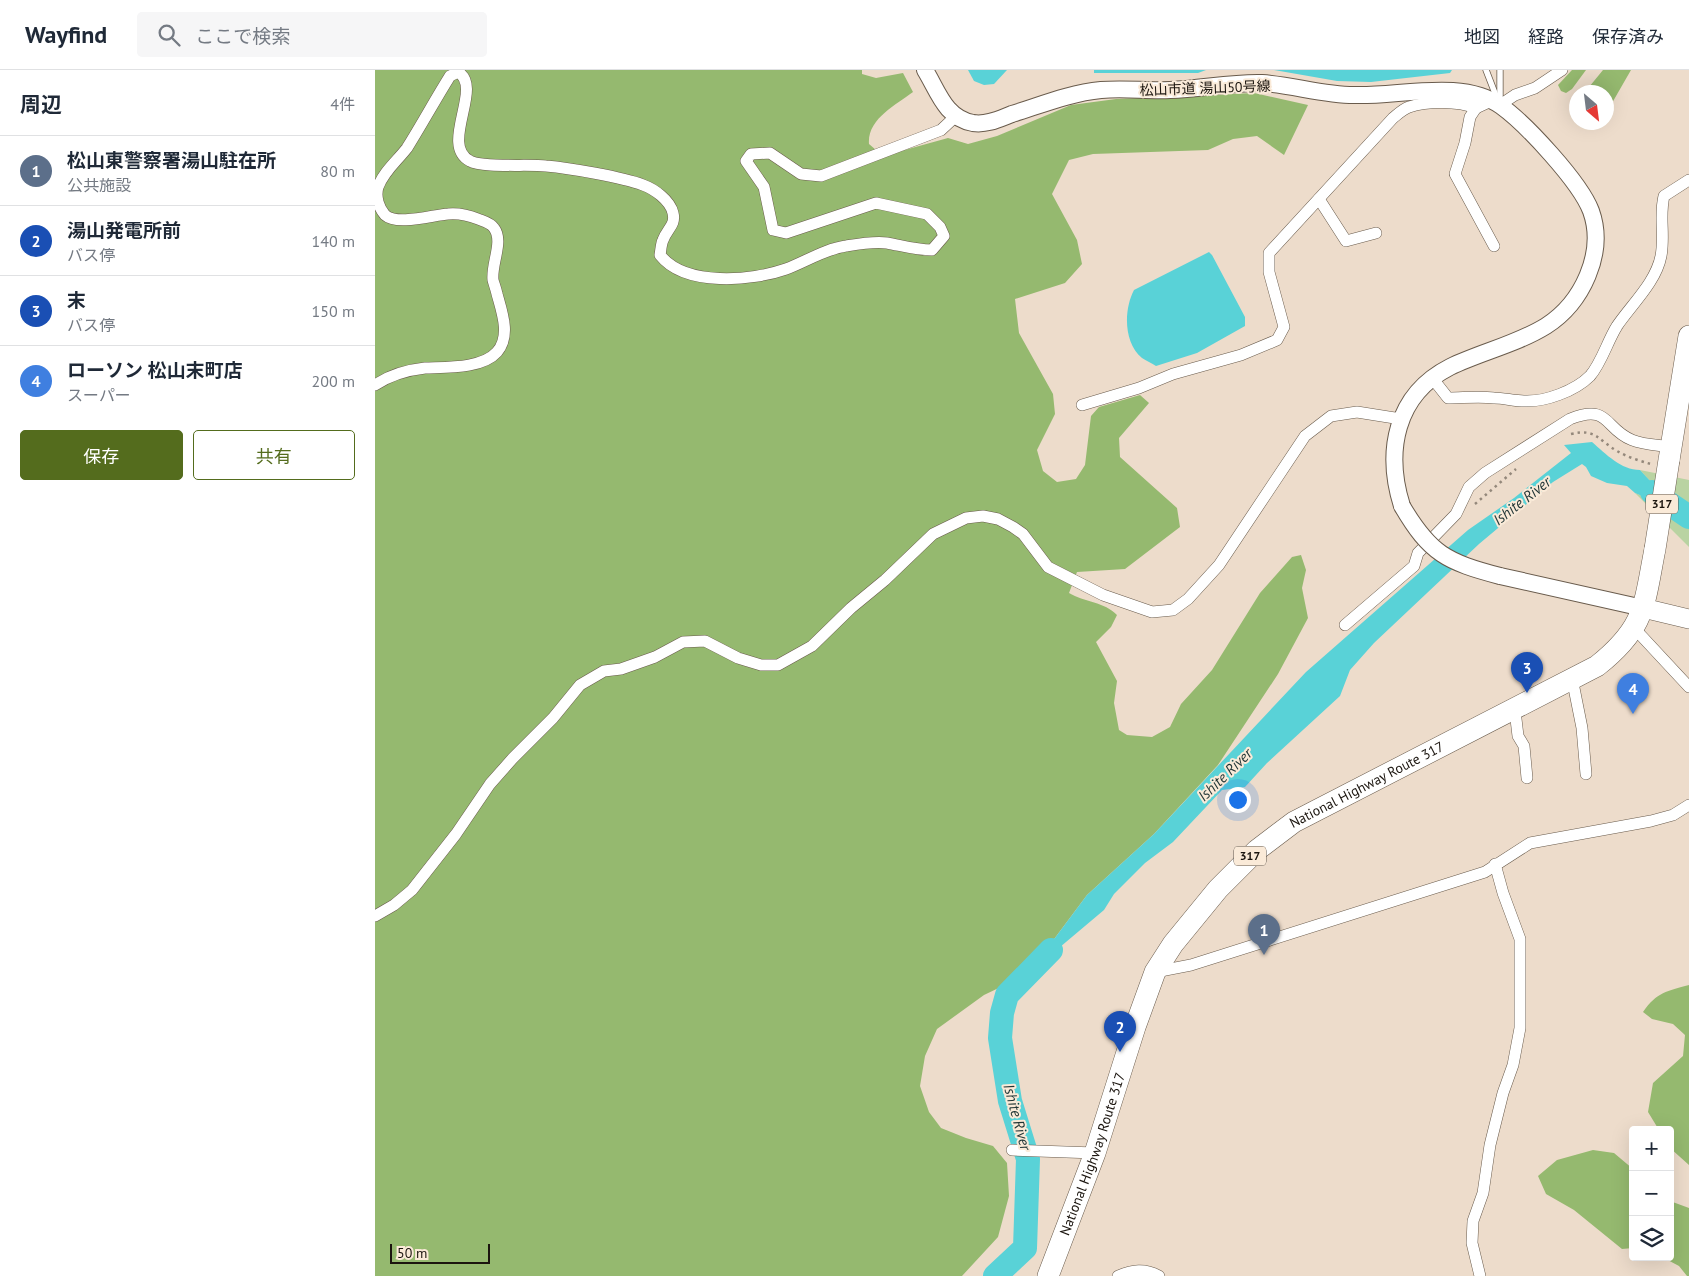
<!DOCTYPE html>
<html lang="ja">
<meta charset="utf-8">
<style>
:root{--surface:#fff;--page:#f6f6f7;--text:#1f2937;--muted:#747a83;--line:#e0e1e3;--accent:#546c1d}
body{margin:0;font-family:"PT Sans","Noto Sans JP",sans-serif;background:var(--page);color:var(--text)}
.controls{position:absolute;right:15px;bottom:15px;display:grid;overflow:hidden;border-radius:5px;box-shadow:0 5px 20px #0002}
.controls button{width:45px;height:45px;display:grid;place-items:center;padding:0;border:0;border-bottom:1px solid var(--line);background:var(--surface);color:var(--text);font:25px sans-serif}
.compass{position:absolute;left:1194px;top:15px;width:45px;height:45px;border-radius:50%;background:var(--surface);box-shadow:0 5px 20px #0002;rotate:152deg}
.scale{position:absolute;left:15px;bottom:12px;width:100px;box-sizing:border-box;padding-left:5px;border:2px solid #1b150f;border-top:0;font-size:14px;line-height:18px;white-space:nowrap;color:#1b150f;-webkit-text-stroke:4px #faead8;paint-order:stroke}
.you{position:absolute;left:862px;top:729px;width:18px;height:18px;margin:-12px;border:4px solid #fff;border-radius:50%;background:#1a73e8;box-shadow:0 0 0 8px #1a73e833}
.badge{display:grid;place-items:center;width:32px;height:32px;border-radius:50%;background:var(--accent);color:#fff;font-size:16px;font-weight:700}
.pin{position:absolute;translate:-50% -41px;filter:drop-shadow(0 1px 2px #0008)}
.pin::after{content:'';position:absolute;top:26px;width:18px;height:15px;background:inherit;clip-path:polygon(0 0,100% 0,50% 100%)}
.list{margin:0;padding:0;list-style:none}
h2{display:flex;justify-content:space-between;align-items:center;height:65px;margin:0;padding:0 20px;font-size:21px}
h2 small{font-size:16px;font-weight:400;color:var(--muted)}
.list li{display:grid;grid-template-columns:32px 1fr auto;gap:15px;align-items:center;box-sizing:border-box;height:70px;padding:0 20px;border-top:1px solid var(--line)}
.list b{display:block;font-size:19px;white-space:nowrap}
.list p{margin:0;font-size:16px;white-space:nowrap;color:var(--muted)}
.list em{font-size:16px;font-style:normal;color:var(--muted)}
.actions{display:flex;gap:10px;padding:15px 20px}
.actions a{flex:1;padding:11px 0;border:1px solid var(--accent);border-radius:5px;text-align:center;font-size:18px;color:var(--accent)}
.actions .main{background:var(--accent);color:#fff}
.icon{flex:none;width:28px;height:28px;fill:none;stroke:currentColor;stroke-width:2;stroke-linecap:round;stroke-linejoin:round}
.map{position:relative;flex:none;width:1314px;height:1206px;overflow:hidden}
header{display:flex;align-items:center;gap:30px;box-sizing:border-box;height:70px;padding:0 25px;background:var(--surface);border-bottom:1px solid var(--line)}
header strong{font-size:24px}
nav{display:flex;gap:28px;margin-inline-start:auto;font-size:18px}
.search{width:350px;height:45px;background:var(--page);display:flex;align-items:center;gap:12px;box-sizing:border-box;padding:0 18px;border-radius:5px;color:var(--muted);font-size:19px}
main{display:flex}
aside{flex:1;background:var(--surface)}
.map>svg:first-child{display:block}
.green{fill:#b9d3a2}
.forest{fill:#95b96f}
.water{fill:#59d2d7}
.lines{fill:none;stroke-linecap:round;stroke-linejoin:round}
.river{stroke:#59d2d7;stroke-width:24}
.lane-casing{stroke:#695b4c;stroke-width:7}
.street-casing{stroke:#695b4c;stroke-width:12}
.secondary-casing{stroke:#695b4c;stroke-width:18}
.primary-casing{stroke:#695b4c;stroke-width:20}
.highway-casing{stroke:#695b4c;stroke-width:22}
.path{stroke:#94887b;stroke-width:2.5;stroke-dasharray:2.5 4;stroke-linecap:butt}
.lane{stroke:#fff;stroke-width:5.5}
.street{stroke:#fff;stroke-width:11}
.secondary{stroke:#fff;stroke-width:16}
.primary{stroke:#fff;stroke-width:19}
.highway{stroke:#fff;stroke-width:21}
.secondary-bridge-casing{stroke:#695b4c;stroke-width:18;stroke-linecap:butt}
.highway-bridge-casing{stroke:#695b4c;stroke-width:22;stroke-linecap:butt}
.secondary-bridge{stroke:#fff;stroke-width:16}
.highway-bridge{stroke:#fff;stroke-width:21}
.labels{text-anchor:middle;stroke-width:4;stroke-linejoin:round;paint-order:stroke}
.shield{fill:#faead8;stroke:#5e554b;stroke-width:1}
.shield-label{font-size:12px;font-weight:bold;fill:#1b150f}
.street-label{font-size:14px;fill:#1b150f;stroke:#faead8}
.water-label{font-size:15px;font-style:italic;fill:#1f3435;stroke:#faead8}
</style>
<header>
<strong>Wayfind</strong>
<div class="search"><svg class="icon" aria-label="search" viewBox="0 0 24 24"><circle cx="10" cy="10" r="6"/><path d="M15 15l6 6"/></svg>ここで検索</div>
<nav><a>地図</a><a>経路</a><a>保存済み</a></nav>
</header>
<main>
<aside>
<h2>周辺<small>4件</small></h2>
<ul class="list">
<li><span class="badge" style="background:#5c6f8a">1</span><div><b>松山東警察署湯山駐在所</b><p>公共施設</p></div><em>80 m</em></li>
<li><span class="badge" style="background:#1a4fb4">2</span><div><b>湯山発電所前</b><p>バス停</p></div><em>140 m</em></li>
<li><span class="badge" style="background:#1a4fb4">3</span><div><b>末</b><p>バス停</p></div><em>150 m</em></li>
<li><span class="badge" style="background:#3f7fe0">4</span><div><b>ローソン 松山末町店</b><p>スーパー</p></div><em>200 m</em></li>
</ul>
<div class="actions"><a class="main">保存</a><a>共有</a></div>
</aside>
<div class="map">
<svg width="1314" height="1206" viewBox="0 0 1314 1206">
<rect width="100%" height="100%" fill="#eddccb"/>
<polygon class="green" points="1265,400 1314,410 1314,477 1260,423 1302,440"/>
<g class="forest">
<path d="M0,0H487V4L501,8L528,3L538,22C521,35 492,49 494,74L508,86L573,68L593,74L622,66L696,35L741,29L879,23L933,35L909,85L882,66L858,69L833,80L718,84L694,90L677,124L702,170L707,194L690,213L640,229L644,263L678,324L680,344L662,380L668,401L682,412L701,409L710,395L716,346L724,337L765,325L774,333L744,368L745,387L802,438L805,457L750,499L702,502L694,523C709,532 730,532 742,545L736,557L721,572L742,611L739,633L744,660L752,665L777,667L795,657L806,634L837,600L885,523L917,487L926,485L931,500L927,518L933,548L903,604L843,695L779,764L712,825L653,904L609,925L562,959L550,986L545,1016L554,1042L566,1058L591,1068L618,1076L632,1093L634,1126L623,1167L587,1206H0Z"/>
<polygon points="1197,0 1211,0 1197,19 1191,23 1186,21 1183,15"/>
<polygon points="1228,0 1256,0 1233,40 1232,22 1210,22"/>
<path d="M1314,915V1095L1295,1078V1060H1284L1273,1042L1278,1013L1308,986L1310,965L1298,954L1277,949L1268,942C1282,922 1292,921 1314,915Z"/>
<polygon points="1218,1080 1239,1083 1258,1099 1258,1178 1247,1179 1199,1140 1171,1124 1163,1106 1182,1090"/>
<polygon points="1295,1131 1314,1138 1314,1206 1312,1206 1304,1196 1287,1187 1295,1187"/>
</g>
<g class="water">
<polygon points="593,0 632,0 619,14 609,15 599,11"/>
<polygon points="719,0 831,0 823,3 719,3"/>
<polygon points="899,0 1077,0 1075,3 996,12 962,11"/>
<path d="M834,182L837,185L870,247V256L822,283L781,296C777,293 771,291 767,288C748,272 749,239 759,220Z"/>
<path d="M1217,372C1231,384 1246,400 1265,400L1303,441L1260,423L1252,416L1232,413L1216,406L1211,397L1207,394L1178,412L1104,474L999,573L975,600L965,626L892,693L870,717L847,720L798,772L770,793L739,824L729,840L653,904L712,825L779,764L931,602L1093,460L1139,428L1196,383L1189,375Z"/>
</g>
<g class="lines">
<g class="river">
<polyline points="1277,422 1314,447"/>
<polyline points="620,1206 650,1178 653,1089 635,1031 625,968 627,943 632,925 676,880"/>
</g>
<g class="lane-casing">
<g id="lane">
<polyline points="1111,0 1123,31"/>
<polyline points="1125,0 1125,31"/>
</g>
</g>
<g class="street-casing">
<g id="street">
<polyline points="1125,35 1140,25 1160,18 1187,0"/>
<polyline points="1101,38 1095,47 1090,73 1080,104 1119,176"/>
<polyline points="944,129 971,171 1001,163"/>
<path d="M1058,309L1073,328C1088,328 1104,326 1119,328C1129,328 1139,331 1149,331C1170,332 1200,321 1215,306C1227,292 1232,272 1242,256C1257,234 1281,212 1286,186C1290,165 1284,146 1289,126L1314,110"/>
<path d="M0,315C15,305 32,300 50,298C70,297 107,299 122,282C136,266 127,242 122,224C121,219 119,214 118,210C116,194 129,171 119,158C116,153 108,151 103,149C93,145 84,143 73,144C58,145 22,156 10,145C4,138 0,127 3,117C9,101 22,91 32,78C47,54 60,30 75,6L83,2C109,17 64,75 95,91C107,98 154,94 171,96C194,98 247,107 268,115C279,119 295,130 298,143C301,155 292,159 288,170C286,174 286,180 285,185C310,217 377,211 411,199C430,192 450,179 471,176C483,174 500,171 512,173C528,176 541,180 557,180L569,166L565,157L552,144L501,133L411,163L398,160L389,117L371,91L376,84L395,83L426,104L446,106L566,60L581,46"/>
<path d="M707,335L764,318L798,304L866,285L902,270L909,257L894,202V183L1018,48C1023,44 1028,39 1034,37C1053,31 1082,31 1101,38L1116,31"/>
<path d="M970,555L1039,496L1043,483L1081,444L1094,417L1110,403L1195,349C1235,333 1229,359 1257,370C1269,375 1284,375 1296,377"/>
<polyline points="1260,559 1314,617"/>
<polyline points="1197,608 1207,658 1211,704"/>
<polyline points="1136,640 1141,649 1143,666 1149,676 1152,708"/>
<polyline points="0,846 19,835 37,820 81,764 115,714 138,688 178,648 205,615 229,601 246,599 280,587 308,572 330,571 363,588 386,595 403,595 437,576 476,538 510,510 558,464 591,448 608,446 623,449 638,457 648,464 673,497 728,525 777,542 798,540 813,529 844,495 930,366 956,346 982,342 1026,349"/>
<polyline points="780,902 816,895 1110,802 1155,773 1276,751 1298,745 1314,735"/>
<polyline points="637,1080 720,1083"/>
<path d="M743,1206C758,1200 769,1198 784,1206"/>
<polyline points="1105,1206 1097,1173 1098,1151 1108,1123 1115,1075 1128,1023 1138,995 1145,958 1145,869 1128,823 1120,794"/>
</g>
</g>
<g class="secondary-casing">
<g id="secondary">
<path d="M550,0C563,21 570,48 598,53C612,55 624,49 637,44C666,35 695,23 726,20C749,18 772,21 795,20C826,19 856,12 887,13C918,15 948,25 979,25C1023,27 1087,8 1126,36C1151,54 1205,112 1216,141C1231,183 1207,233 1171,256C1142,274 1106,282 1075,297C1020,325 1010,382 1027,436"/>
<polyline points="1125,506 1268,538"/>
</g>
</g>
<g class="primary-casing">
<polyline id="primary" points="1268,538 1314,549"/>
</g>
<g class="highway-casing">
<g id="highway">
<polyline points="1294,390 1314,266"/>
<path id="s1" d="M673,1206L720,1083L760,957L780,902L798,874L843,819L882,780L919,752L1222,596C1271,557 1269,535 1280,479"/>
</g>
</g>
<g class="path">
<path d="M1196,364C1221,358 1223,370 1242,381C1252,387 1265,391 1276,394"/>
<polyline points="1100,434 1141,399"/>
</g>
<use href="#lane" class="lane"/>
<use href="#street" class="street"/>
<use href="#secondary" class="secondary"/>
<use href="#primary" class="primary"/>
<use href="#highway" class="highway"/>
<g class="secondary-bridge-casing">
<path id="secondary-bridge" d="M1027,436C1055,484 1072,492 1125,506"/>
</g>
<g class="highway-bridge-casing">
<polyline id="highway-bridge" points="1280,479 1294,390"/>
</g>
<use href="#secondary-bridge" class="secondary-bridge"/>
<use href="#highway-bridge" class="highway-bridge"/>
</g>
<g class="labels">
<g class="shield">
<rect x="1271" y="424.5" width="32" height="19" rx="4"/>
<rect x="859" y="776.5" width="32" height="19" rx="4"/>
</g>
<g class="shield-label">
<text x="1287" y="438">317</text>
<text x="875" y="790">317</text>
</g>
<g class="street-label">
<text transform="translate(830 18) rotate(-2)" y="5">松山市道 湯山50号線</text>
<text dy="5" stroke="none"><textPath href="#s1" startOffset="610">National Highway Route 317</textPath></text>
<text dy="5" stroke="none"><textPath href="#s1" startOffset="130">National Highway Route 317</textPath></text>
</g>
<g class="water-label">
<text transform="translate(1147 431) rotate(-38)" y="5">Ishite River</text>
<text transform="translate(850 705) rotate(-44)" y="5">Ishite River</text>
<text transform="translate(642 1047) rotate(75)" y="5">Ishite River</text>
</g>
</g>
</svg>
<div class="controls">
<button>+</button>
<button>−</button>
<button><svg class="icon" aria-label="layers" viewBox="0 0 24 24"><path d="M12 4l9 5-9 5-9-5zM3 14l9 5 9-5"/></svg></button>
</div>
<svg class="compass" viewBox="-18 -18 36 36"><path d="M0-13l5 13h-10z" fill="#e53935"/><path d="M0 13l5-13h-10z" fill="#747a83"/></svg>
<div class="scale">50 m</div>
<div class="you"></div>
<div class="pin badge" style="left:889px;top:885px;background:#5c6f8a">1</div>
<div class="pin badge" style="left:745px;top:982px;background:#1a4fb4">2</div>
<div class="pin badge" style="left:1152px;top:623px;background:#1a4fb4">3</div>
<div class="pin badge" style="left:1258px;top:644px;background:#3f7fe0">4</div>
</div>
</main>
